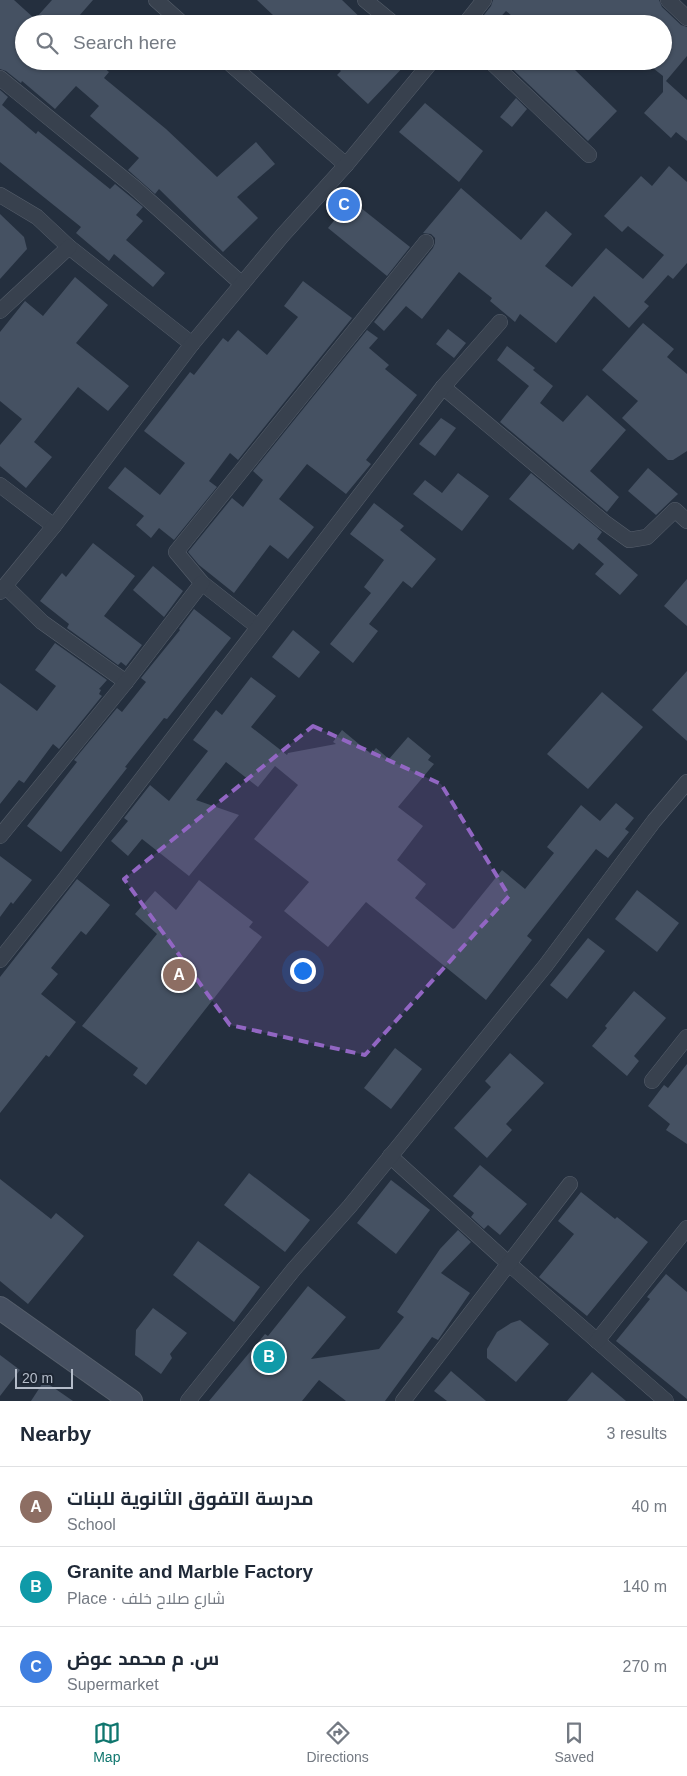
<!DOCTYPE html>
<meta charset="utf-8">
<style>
:root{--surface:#fff;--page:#f6f6f7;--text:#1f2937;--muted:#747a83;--line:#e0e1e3;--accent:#0f766e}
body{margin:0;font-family:Helvetica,Cairo,sans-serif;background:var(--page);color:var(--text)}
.scale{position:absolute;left:15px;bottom:12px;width:58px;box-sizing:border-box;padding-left:5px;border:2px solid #b4bcc9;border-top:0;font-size:14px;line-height:18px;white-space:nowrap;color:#b4bcc9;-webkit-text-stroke:4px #1d2633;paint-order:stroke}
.you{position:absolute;left:302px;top:970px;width:18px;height:18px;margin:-12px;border:4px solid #fff;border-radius:50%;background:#1a73e8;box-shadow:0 0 0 8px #1a73e833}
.badge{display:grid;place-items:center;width:32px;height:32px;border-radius:50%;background:var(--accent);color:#fff;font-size:16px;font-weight:700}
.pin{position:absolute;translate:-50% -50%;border:2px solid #fff;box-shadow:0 1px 5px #0006}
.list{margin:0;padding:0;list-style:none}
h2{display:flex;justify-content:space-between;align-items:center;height:65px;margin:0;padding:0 20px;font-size:21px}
h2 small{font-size:16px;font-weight:400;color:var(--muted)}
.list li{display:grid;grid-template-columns:32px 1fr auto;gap:15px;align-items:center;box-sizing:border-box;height:80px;padding:0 20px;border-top:1px solid var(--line)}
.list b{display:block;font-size:19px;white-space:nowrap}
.list p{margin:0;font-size:16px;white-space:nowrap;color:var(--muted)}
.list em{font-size:16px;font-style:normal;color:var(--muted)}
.icon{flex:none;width:28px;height:28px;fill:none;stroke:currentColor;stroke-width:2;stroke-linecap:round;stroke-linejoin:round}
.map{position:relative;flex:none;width:687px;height:1401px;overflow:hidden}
.search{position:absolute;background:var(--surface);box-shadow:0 1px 4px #0004;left:15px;right:15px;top:15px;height:55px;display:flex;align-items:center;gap:12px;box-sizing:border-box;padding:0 18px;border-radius:28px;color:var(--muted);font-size:19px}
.sheet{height:305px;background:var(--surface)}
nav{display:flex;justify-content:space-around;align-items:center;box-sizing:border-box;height:70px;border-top:1px solid var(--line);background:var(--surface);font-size:14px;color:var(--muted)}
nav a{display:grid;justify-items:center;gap:2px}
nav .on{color:var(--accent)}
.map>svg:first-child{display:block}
.building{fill:#455162}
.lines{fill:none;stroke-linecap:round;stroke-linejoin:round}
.street-casing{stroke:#565f6c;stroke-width:16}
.secondary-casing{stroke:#565f6c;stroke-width:24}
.street{stroke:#38414e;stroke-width:15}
.secondary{stroke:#465061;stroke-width:22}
.marked{fill:#9266c3;fill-opacity:0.2;stroke:#9266c3;stroke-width:4;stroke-dasharray:10 6;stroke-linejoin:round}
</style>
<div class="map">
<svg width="687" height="1401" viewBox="0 0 687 1401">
<rect width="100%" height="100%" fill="#242f3e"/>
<g class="building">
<polygon points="0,0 14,0 35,19 52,0 93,0 72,24 24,24 24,61 96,61 109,72 104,78 166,129 217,177 256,142 275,164 237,197 258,218 223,252 159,189 155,194 128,170 139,158 90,116 99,106 76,86 55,109 22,81 21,83 6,71 0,69"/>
<polygon points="257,0 342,0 367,24 266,24 274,16"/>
<polygon points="493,0 659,0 662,7 681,25 687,27 687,56 666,81 687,100 687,141 676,132 671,138 644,113 663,92 663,76 644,61 663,61 663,24 522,24 506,11 494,24 477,24 491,6"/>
<polygon points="330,61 409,61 368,104 337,75 341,71"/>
<polygon points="504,61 581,61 574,69 617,111 588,141"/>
<polygon points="0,90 8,97 2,105 36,134 38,131 110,189 115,184 143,207 136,215 143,221 126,240 165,273 153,287 114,254 109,261 76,233 81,227 0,162"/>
<polygon points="516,98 527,109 512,127 500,117"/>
<polygon points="425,103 483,151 459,182 399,132"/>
<polygon points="669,166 687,182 687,263 673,279 668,275 644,302 649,306 629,328 594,296 556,343 520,314 515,322 490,301 492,298 459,272 422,319 406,306 384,331 374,322 433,248 435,243 435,238 431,234 423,233 461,188 521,240 546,211 572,234 545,266 572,287 606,248 643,279 664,255 628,226 622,232 604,216 641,176 652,186"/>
<polygon points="351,200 410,247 387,276 328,228"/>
<polygon points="0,214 24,237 27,249 0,279"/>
<polygon points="75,277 108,305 76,343 129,386 108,411 78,387 34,442 52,457 26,488 0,466 0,445 22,419 0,401 0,332 25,301 43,316"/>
<polygon points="303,281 352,318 238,460 230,453 209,481 217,487 174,540 159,528 151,538 136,525 144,516 108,488 125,467 160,495 185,463 144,431 190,372 194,375 223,338 228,342 238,330 267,355 298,317 284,306"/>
<polygon points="643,323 674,349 667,357 687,374 687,451 673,460 668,460 622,418 638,401 602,370"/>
<polygon points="448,329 466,343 454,358 436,344"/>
<polygon points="367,330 378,338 369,348 389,365 385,369 417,395 366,460 371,464 346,494 307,464 279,499 314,527 288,559 270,545 234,593 199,565 188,552 232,498 243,507 263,480 253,471"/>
<polygon points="507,346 535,368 533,370 553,386 540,403 563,422 587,395 626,430 590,471 619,497 607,512 500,422 529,386 497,360"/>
<polygon points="441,418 456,428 435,456 419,444"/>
<polygon points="648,468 678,494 656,515 628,491"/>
<polygon points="458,473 489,496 462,531 413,494 425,480 442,493"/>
<polygon points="531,473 602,532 597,539 638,575 620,595 595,574 604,564 579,543 573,550 509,499"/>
<polygon points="374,503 404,526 400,530 436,559 412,588 403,581 369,624 378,631 353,663 330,644 371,593 364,587 384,560 350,534"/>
<polygon points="93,543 135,576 104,616 142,645 126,666 121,662 118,665 67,628 69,624 40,601 62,573 66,577"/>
<polygon points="153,566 183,591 164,617 133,590"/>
<polygon points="687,579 687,626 664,606"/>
<polygon points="194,609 231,638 167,719 164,718 125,767 127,768 61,852 27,826 77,762 74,760 117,708 122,712 146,682 141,678 180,630 179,629"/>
<polygon points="293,630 320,652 299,678 272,657"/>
<polygon points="55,643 107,680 99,689 101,690 99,694 102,696 59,749 53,744 24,783 19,780 0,804 0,683 37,711 56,686 35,670"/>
<polygon points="687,671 687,741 652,710"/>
<polygon points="251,677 276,696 251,727 287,755 288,753 336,744 333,742 342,730 371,754 376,748 389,759 408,737 431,756 428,760 434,764 398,807 423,826 397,860 426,884 415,898 453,929 455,928 502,870 525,889 554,853 547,847 581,805 600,821 616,803 634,818 625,829 629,832 608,858 596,849 527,936 532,940 486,1000 366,902 328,947 284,911 309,882 254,839 298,785 275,766 258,787 226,762 196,800 239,815 189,876 142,839 128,856 111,841 128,821 124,818 150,785 169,801 208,751 193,740 216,710 222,715"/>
<polygon points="602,692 643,727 588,789 547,754"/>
<polygon points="0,856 32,880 13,904 11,902 0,917"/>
<polygon points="77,879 110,905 86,935 81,931 51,968 58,974 41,994 76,1022 49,1057 46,1055 0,1113 0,977"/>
<polygon points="199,880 253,922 249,927 262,937 146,1085 133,1075 138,1068 82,1026 157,934 135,914 155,891 176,910"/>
<polygon points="637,890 679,923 657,952 615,919"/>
<polygon points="588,938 605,951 567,999 550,985"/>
<polygon points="634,991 666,1018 634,1056 639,1061 627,1076 592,1046 607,1028 605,1026"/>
<polygon points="395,1048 422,1069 391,1109 364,1088"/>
<polygon points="510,1053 544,1083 506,1124 512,1130 487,1158 454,1128 491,1087 485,1081"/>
<polygon points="687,1064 687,1144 666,1130 670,1124 648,1106 664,1085 668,1088"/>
<polygon points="480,1165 527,1204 500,1235 488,1225 484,1229 471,1217 474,1213 453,1196"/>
<polygon points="249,1173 310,1220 285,1252 224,1205"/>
<polygon points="0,1179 51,1219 56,1213 84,1236 28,1304 0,1281"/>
<polygon points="391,1180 430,1210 396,1254 357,1223"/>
<polygon points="581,1192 615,1219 617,1217 648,1242 587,1316 539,1277 574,1234 558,1221"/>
<polygon points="458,1230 471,1242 441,1273 470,1293 438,1340 432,1337 385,1401 346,1401 319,1380 302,1401 209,1401 265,1334 268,1336 308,1286 346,1317 311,1359 379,1349 404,1317 397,1312 440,1249"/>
<polygon points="198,1241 260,1287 234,1322 173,1275"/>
<polygon points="666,1274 687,1292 687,1399 616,1341 650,1299 647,1297"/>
<polygon points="153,1308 187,1333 170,1354 172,1358 161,1374 135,1355 136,1330"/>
<polygon points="520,1320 549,1344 516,1382 487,1358 487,1349 497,1332 511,1323"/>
<polygon points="0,1355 20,1370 0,1396"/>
<polygon points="451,1371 486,1401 447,1401 434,1391"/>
<polygon points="592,1372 626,1401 567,1401"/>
<polygon points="44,1381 73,1401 31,1401"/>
</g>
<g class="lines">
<g class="street-casing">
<g id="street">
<polyline points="156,0 183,24"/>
<polyline points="365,0 394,24"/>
<polyline points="668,0 687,18"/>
<polyline points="465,24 484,0"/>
<polyline points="227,61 346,165"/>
<polyline points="490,61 589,155"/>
<polyline points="0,78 134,187 242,284"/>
<polyline points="0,195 37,217 69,247 192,344"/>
<polyline points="0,311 69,247"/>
<polyline points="443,387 604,522 629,540 647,537 675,510 687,521"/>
<polyline points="0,485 54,526"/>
<polyline points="5,586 42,622 126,682"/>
<polyline points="0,592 54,526 192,344 282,236 346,165 432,61"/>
<polyline points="258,627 202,583 176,552 426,242"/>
<polyline points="0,836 126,682 202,583"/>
<polyline points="0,960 64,880 443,387 500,322"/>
<polyline points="652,1081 687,1037"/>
<polyline points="390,1156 508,1263 666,1401"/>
<polyline points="597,1341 687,1228"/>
<polyline points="188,1401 294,1269 350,1206 546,965 654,821 687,782"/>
<polyline points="403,1401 570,1184"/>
</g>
</g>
<g class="secondary-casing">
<polyline id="secondary" points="0,1308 131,1401"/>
</g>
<use href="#street" class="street"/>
<use href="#secondary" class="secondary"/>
</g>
<path class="marked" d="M313,726L441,784L509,896L365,1055L230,1025L124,879Z"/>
</svg>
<div class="scale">20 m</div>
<div class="you"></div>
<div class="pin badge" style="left:179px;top:975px;background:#8d6e63">A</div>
<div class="pin badge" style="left:269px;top:1357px;background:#0f9aa8">B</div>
<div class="pin badge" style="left:344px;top:205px;background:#3f7fe0">C</div>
<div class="search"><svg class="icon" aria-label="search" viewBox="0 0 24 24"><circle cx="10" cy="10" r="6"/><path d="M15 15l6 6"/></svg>Search here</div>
</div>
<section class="sheet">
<h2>Nearby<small>3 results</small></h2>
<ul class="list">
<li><span class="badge" style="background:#8d6e63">A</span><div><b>مدرسة التفوق الثانوية للبنات</b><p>School</p></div><em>40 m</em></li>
<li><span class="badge" style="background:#0f9aa8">B</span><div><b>Granite and Marble Factory</b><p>Place · شارع صلاح خلف</p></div><em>140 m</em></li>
<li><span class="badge" style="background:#3f7fe0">C</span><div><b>س. م محمد عوض</b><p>Supermarket</p></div><em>270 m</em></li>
</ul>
</section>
<nav>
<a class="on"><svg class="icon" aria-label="map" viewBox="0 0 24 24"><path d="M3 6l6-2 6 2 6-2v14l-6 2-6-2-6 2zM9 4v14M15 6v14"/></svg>Map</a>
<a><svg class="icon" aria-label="directions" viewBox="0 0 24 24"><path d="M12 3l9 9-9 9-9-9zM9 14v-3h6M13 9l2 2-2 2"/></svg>Directions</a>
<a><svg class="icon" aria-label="saved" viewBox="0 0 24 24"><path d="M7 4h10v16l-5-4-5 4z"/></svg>Saved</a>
</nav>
